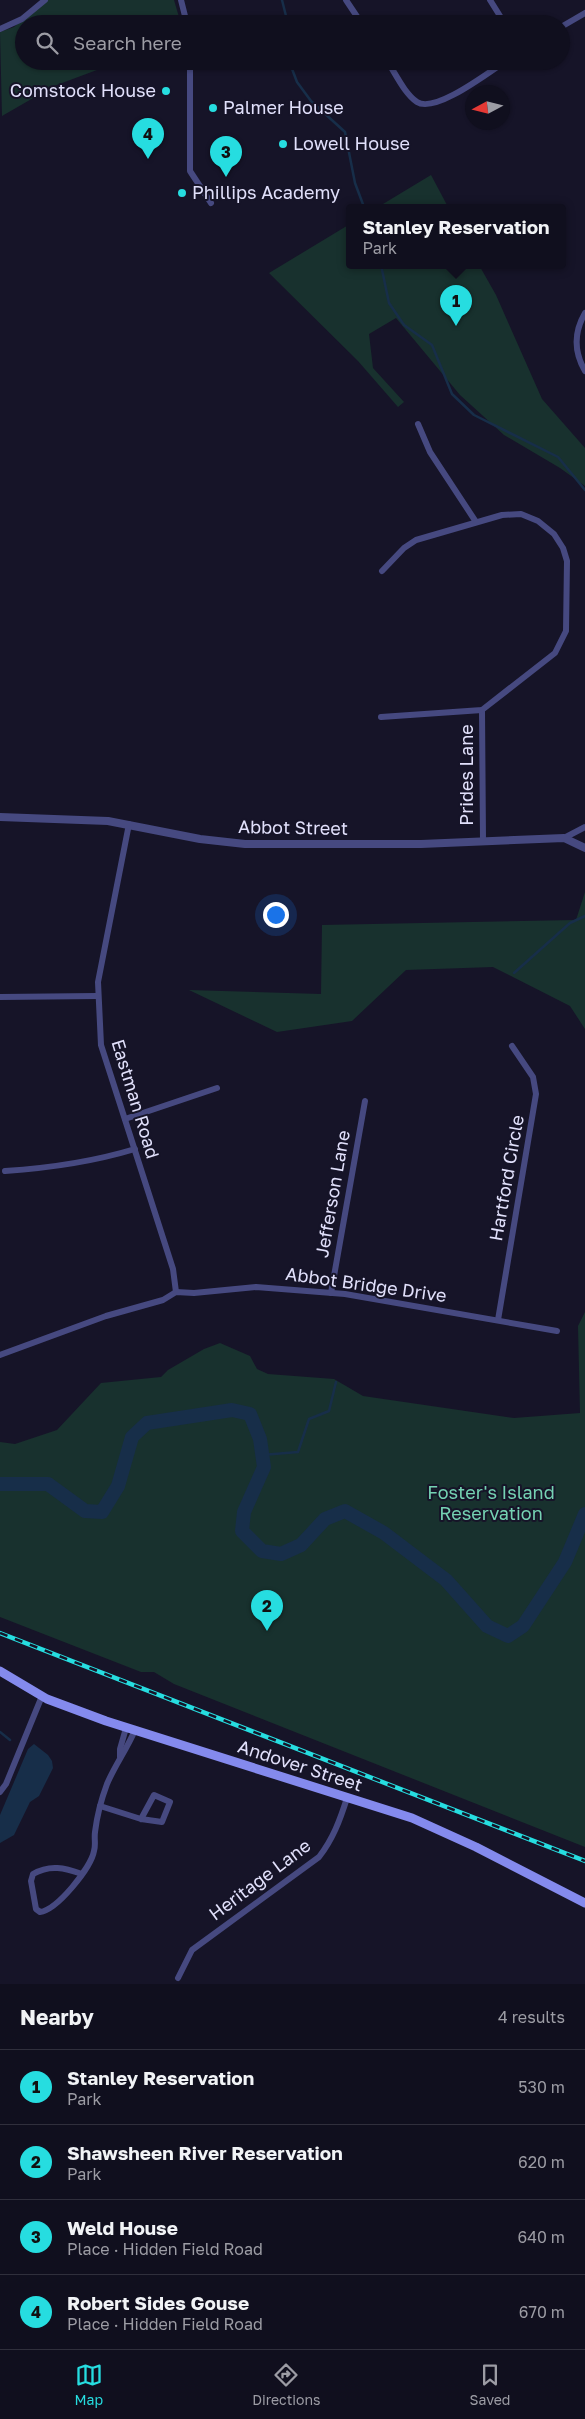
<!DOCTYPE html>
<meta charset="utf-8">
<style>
:root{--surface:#100f1e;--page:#191827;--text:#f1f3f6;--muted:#9c9ca4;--line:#302f3c;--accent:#26dde0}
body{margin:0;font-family:"Golos Text",sans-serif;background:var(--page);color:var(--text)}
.compass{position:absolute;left:465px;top:85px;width:45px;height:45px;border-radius:50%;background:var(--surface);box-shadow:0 1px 4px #0004;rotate:263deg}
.you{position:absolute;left:275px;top:914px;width:18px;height:18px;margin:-12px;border:4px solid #fff;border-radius:50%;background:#1a73e8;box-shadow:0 0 0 8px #1a73e833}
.badge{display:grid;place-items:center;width:32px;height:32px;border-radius:50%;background:var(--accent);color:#111;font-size:16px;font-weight:700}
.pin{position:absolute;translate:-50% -41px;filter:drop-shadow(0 1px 2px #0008)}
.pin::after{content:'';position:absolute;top:26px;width:18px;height:15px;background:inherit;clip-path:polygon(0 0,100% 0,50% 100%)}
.popup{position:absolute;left:346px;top:204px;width:220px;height:65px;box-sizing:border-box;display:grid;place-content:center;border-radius:5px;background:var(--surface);filter:drop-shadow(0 1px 4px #0005);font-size:16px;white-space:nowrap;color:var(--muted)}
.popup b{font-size:19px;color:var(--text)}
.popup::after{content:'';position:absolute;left:50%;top:100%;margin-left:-10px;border:10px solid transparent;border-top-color:var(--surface)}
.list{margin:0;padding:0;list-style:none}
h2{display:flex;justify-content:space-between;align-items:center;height:65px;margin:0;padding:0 20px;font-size:21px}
h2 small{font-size:16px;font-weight:400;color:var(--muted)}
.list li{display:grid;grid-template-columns:32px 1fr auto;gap:15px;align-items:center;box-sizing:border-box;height:75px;padding:0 20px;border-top:1px solid var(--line)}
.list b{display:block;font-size:19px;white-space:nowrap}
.list p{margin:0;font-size:16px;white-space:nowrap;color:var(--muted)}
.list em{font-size:16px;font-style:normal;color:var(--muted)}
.icon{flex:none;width:28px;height:28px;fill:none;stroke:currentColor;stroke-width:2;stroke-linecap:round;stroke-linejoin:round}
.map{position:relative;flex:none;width:585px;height:1984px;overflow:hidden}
.search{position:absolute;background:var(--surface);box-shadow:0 1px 4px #0004;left:15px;right:15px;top:15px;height:55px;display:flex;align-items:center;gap:12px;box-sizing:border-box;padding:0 18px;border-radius:28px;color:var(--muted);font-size:19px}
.sheet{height:365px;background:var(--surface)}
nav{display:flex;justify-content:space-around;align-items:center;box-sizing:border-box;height:70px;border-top:1px solid var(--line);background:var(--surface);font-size:14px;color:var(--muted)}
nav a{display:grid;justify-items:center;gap:2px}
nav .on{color:var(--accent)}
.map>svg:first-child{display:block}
.green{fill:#18312e}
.water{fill:#172e49}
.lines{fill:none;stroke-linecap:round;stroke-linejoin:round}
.stream{stroke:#172e49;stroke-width:2.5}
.river{stroke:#172e49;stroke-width:14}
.minor{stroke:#464980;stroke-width:6}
.tertiary{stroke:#464980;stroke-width:8}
.secondary{stroke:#848aed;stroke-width:9}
.rail-casing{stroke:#26dde0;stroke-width:4.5}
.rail{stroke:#161428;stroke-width:2.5;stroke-dasharray:8;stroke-linecap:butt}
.poi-dot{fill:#26dde0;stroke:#161428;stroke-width:2}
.labels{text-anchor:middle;stroke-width:4;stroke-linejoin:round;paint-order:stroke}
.poi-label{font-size:18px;fill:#e1e0fb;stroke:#161428;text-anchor:start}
.street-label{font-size:18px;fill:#e1e0fb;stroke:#161428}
.park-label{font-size:18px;fill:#75d2b3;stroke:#161428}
</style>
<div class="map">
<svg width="585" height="1984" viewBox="0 0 585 1984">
<rect width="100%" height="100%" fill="#161428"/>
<g class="green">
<polygon points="43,0 174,0 181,24 24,24 24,61 121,61 54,86 2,116 0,32 14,27"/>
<polygon points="431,175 448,207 378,207"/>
<polygon points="350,224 350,265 479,265 496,295 542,399 585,448 585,486 560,468 504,435 460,395 396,318 369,334 373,368 404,402 398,407 358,361 269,273"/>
<polygon points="585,892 585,1029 570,1006 493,967 406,970 352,1021 277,1032 189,990 321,994 322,925 576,920"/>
<polygon points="585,1312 585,1847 174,1684 154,1672 141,1672 0,1617 0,1442 15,1444 57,1430 101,1383 161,1377 168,1370 204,1349 220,1343 250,1356 257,1369 268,1374 334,1379 363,1396 514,1418 580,1413 578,1326"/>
</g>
<polygon class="water" points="34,1744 48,1755 52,1761 53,1768 39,1796 30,1802 14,1835 0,1843 0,1815 28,1749"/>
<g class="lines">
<g class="stream">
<polyline points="282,0 288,24"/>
<polyline points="289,61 297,82 311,101 345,132 355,183 364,207"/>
<polyline points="381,265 389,303 404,325 432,345 452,394 474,415 558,457 585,490"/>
<polyline points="514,973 570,923 585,916"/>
<polyline points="262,1455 298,1452 309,1419 329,1411 336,1382"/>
<polyline points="0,1732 10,1740"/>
</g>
<polyline class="river" points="0,1484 48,1484 85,1511 102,1512 118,1486 132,1437 147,1423 232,1410 250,1414 260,1439 264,1467 244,1512 242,1531 262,1551 281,1554 301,1545 325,1519 345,1511 384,1533 446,1580 487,1626 508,1636 523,1626 565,1562 585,1514"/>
<g class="minor">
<polyline points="181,0 187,24"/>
<polyline points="346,0 362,24"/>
<polyline points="490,0 505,24"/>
<polyline points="561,27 585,13"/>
<polyline points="0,29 22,19 45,0"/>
<polyline points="190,61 190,171 211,203"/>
<path d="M387,61C396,74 404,93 417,102C435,114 489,72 506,61"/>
<path d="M585,313C574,332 574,352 585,371"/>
<polyline points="418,424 430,452 476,522"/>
<polyline points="482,710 483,840"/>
<polyline points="381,717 482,710 555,653 566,631 567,561 563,548 554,534 538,521 521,514 502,515 416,540 404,548 382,571"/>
<polyline points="129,824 98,982 101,1045 173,1269 176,1292"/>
<polyline points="564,838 585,827"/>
<polyline points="0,997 97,996"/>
<polyline points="125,1119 217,1088"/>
<path d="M5,1171C50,1168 92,1162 135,1149"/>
<polyline points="331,1293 365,1101"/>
<polyline points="498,1320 536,1094 533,1077 512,1046"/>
<polyline points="0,1355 106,1316 163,1300 176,1292 194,1293 256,1287 345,1294 557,1331"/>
<polyline points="120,1757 120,1749 126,1728"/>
<polyline points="0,1792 6,1784 42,1696"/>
<polyline points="100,1806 141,1819 162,1822 170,1802 154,1795 141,1819"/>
<path d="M82,1874C65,1868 50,1864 33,1874L31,1881L36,1909L40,1912C57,1910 91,1868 94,1851C96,1845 94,1839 95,1832C97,1816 101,1800 107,1784C115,1765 127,1749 135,1730"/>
<path d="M178,1978L192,1950L319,1857C333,1839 340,1820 347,1798"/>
</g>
<polyline class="tertiary" points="0,817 108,821 200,839 245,844 421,844 564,838 585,848"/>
<polyline class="secondary" points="0,1671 47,1699 106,1721 412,1818 476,1847 585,1903"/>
<g class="rail-casing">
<polyline id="rail" points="0,1633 585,1861"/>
</g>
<use href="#rail" class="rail"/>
</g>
<g class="poi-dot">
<circle cx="166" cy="91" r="5"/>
<circle cx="213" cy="108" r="5"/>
<circle cx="283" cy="144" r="5"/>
<circle cx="182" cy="193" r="5"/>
</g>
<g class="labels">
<g class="poi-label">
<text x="156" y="97" text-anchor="end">Comstock House</text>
<text x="223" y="114">Palmer House</text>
<text x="293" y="150">Lowell House</text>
<text x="192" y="199">Phillips Academy</text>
</g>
<g class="street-label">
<text transform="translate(467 775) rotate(-90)" y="6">Prides Lane</text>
<text transform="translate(293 828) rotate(1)" y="6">Abbot Street</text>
<text transform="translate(135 1099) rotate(73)" y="6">Eastman Road</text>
<text transform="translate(507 1178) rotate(-80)" y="6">Hartford Circle</text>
<text transform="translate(333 1194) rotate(-80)" y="6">Jefferson Lane</text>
<text transform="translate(366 1285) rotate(8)" y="6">Abbot Bridge Drive</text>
<text transform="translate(300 1766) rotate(18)" y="6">Andover Street</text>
<text transform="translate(260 1880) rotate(-37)" y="6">Heritage Lane</text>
</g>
<g class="park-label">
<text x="491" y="1499">Foster's Island<tspan x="491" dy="21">Reservation</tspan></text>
</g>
</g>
</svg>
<svg class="compass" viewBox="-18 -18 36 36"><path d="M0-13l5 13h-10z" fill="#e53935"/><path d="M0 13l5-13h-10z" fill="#9c9ca4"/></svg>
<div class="you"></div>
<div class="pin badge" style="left:456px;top:326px">1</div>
<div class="popup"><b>Stanley Reservation</b>Park</div>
<div class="pin badge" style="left:267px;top:1631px">2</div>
<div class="pin badge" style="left:226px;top:177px">3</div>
<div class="pin badge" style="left:148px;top:159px">4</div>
<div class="search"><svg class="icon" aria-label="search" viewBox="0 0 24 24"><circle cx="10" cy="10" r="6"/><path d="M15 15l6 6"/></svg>Search here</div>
</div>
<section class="sheet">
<h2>Nearby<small>4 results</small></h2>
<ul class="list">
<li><span class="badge">1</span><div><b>Stanley Reservation</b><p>Park</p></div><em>530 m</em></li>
<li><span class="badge">2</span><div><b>Shawsheen River Reservation</b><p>Park</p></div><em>620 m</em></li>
<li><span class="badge">3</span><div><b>Weld House</b><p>Place · Hidden Field Road</p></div><em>640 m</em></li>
<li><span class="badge">4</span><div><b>Robert Sides Gouse</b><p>Place · Hidden Field Road</p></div><em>670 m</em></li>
</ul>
</section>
<nav>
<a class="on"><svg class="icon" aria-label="map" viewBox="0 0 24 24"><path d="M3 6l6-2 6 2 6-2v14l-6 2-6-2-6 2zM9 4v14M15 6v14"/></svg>Map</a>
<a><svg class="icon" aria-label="directions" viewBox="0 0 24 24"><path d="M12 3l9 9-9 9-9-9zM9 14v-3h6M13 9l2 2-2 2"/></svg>Directions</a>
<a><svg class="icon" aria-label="saved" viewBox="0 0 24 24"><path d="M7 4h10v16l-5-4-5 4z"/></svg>Saved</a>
</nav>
